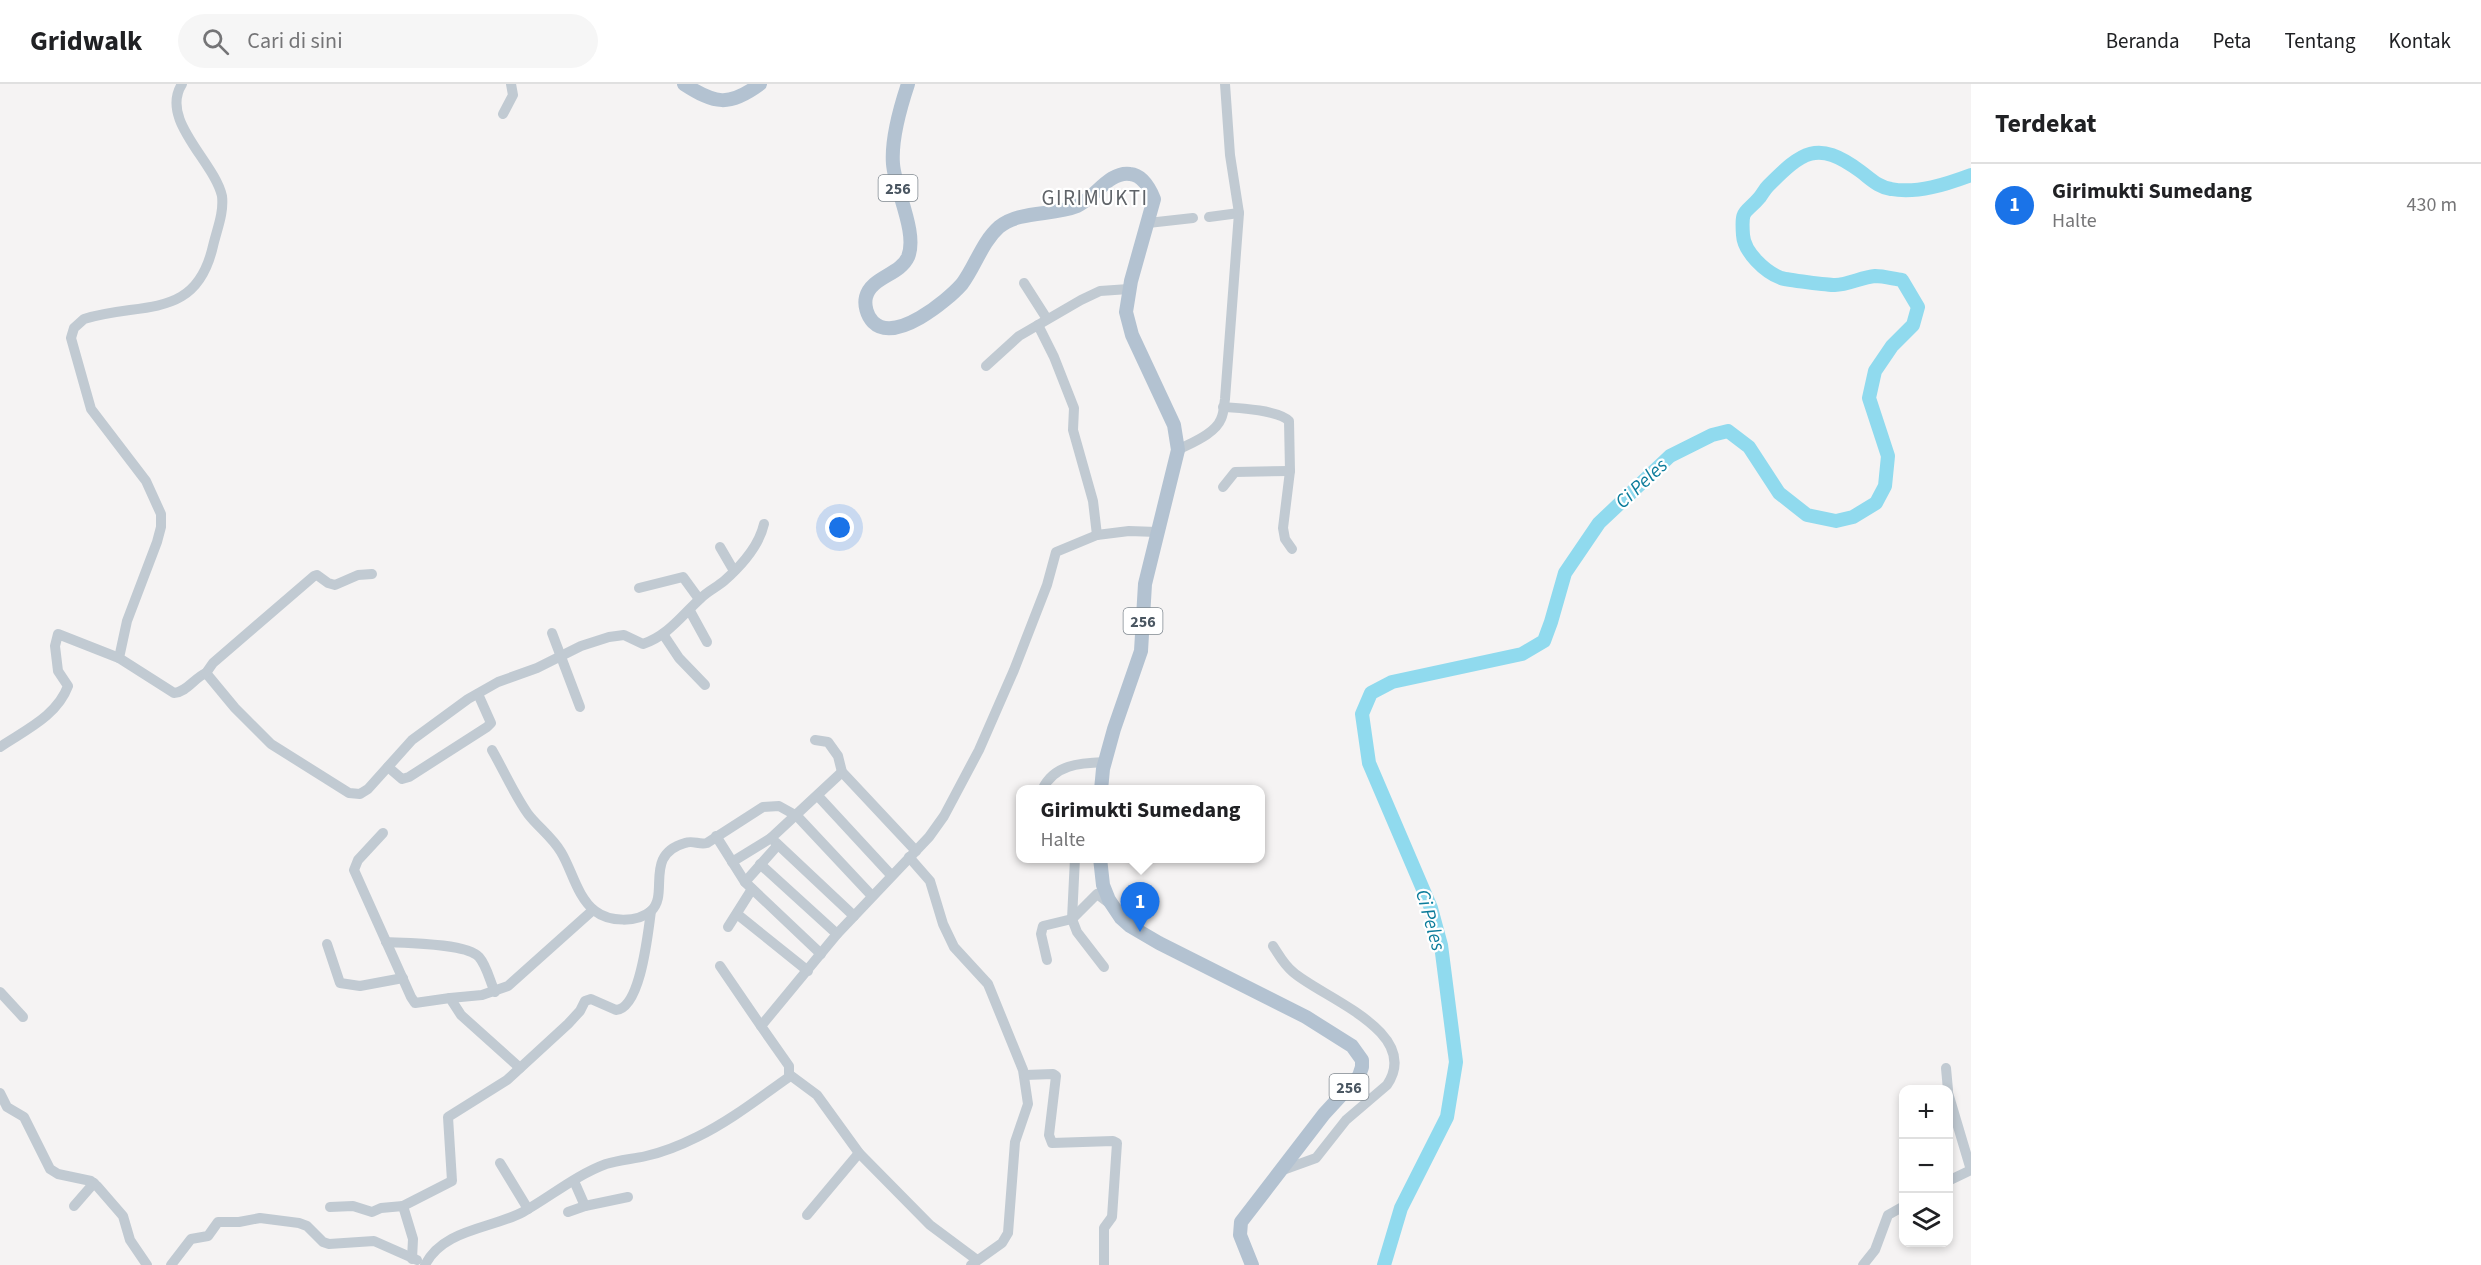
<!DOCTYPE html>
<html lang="id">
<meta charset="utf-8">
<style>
:root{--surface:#fff;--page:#f6f6f6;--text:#202124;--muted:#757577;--line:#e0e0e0;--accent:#1a73e8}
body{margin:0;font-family:"Source Sans 3",sans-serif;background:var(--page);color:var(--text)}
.controls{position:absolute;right:18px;bottom:18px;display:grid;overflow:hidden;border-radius:12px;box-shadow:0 3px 9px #0003}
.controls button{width:54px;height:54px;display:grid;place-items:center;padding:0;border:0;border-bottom:2px solid var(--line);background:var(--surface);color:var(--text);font:30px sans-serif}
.you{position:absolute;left:840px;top:444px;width:21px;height:21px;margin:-15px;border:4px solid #fff;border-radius:50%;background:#1a73e8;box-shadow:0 0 0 9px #1a73e833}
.badge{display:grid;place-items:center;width:39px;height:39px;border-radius:50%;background:var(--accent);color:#fff;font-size:20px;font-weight:700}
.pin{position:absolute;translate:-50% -50px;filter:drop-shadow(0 2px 3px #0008)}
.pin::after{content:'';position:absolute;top:32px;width:21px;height:18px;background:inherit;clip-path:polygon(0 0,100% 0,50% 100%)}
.popup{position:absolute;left:1016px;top:701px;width:249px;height:78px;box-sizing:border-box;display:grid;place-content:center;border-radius:12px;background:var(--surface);filter:drop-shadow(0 2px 4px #0005);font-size:20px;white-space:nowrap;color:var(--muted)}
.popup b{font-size:22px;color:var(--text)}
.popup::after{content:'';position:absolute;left:50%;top:100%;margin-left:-12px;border:12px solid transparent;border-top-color:var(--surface)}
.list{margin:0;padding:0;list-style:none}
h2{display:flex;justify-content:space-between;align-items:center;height:78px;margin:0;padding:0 24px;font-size:26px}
h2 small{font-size:20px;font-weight:400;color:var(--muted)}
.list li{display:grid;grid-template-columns:39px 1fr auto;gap:18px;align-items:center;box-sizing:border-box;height:84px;padding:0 24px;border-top:2px solid var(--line)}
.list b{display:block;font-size:22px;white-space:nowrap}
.list p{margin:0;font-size:20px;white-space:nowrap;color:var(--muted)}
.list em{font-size:20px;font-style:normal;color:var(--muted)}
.icon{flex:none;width:33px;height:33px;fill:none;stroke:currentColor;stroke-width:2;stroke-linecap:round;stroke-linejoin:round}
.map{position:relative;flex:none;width:1971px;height:1181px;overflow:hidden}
header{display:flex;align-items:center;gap:36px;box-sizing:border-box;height:84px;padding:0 30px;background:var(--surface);border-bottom:2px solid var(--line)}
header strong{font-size:28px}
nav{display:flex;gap:33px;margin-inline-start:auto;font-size:21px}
.search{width:420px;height:54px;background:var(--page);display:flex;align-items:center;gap:15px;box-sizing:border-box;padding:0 21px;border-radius:33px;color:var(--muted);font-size:22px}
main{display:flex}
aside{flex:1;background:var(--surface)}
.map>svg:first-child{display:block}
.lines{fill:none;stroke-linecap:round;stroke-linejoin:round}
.river{stroke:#90daee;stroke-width:14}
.minor{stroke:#c1cad2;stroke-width:10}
.major{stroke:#b3c2d1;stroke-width:14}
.labels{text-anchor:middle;stroke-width:4.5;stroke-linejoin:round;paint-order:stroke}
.shield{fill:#fff;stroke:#808990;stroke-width:1.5}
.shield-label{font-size:16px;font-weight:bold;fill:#4a5661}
.water-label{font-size:20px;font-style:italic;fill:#0c7c9b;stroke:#fff}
.quarter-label{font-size:21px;letter-spacing:1.5px;fill:#5f6368;stroke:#fff}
</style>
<header>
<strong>Gridwalk</strong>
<div class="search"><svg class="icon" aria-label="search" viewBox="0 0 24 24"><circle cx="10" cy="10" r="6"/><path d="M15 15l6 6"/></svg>Cari di sini</div>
<nav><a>Beranda</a><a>Peta</a><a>Tentang</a><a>Kontak</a></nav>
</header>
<main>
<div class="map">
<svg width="1971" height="1181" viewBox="0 0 1971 1181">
<rect width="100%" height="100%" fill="#f5f3f3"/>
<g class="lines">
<path class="river" d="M1384,1181L1401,1124L1447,1033L1456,978L1441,861L1431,824L1369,679L1362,630L1371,609L1392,598L1522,570L1544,557L1551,538L1565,489L1599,439L1670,372L1712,351L1728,347L1749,363L1779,409L1807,431L1836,437L1853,433L1876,419L1885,402L1888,372L1869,314L1875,287L1892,262L1913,241L1918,223L1902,196C1894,195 1884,192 1875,192C1862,193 1848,201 1835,201C1828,201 1787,196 1781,194C1765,188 1744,168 1743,151C1741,123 1745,131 1760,113C1763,109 1765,105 1768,102C1802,68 1817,55 1860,87C1871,95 1878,103 1891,105C1917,110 1947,100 1971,91"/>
<g class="minor">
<path d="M182,0C159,36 214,77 222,112C224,129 217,145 213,162C196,237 142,217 84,235L74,244L71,254L91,325L146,397L161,430V443L157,458L127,537L119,574L174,609C187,608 194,594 206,589L235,624L271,660L349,709L360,710L368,705L412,656L468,615L498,598L537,584L581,562L609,553L624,551L643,560C669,551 682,531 701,514C708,507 717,503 724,497C741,482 759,462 764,440"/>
<polyline points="503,30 513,11 511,0"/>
<polyline points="1209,133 1239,129"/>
<polyline points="1148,139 1193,134"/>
<polyline points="1024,199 1047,235"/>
<polyline points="1038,241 1054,273 1074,324 1073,346 1093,417 1097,451"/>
<polyline points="986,282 1019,252 1081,216 1100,207 1129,205"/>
<path d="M1223,323C1239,324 1278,326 1289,337L1290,387L1283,444L1285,455L1292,465"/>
<path d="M1178,366C1191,359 1215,350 1221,335C1224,329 1224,321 1225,315L1239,129L1230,71L1225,0"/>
<polyline points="1223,403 1235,388 1290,387"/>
<polyline points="720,463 734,487"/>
<polyline points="639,504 683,493 699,515"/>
<polyline points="690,527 707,558"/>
<polyline points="552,549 580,623"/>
<polyline points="663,550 679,574 705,601"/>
<polyline points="206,589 213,579 314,492 317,491 328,499 335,501 358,491 372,490"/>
<polyline points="815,656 828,658 838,672 842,688 916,767"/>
<path d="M0,663C25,646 57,632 68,602L58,587L55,562L58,550L119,574"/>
<path d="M492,666C504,687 514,710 528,730C538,743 552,753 561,768C572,786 577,813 595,827C609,838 637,839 651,827C670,810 643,771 685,759C693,756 699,761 707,759L763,723L779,722L797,732L872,812"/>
<polyline points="388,683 402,695 409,693 487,643 491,639 478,610"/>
<polyline points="842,688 771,754 854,832"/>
<path d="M1042,706C1054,680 1080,679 1105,678"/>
<polyline points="818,712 891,791"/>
<polyline points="383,749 358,776 354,786 411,913 415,919 450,914 461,931 520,984"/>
<polyline points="716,752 745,798 821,870"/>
<polyline points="909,773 930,797 943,840 954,863 988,900 1023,986 1028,1020 1015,1058 1008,1149 1002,1159 971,1181"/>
<polyline points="1075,774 1072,835 1077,848 1104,883"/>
<polyline points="732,778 771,754"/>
<polyline points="760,780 837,850"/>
<polyline points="745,798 777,762"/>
<polyline points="737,830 808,887"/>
<polyline points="728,843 752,805"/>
<path d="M386,858C406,859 467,859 479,873C487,882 490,898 495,908"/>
<polyline points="327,860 340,899 360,902 403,894"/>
<path d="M1273,862C1279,871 1284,881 1293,888C1321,913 1423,948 1387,1001L1346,1036L1316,1074L1280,1087"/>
<polyline points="1047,876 1041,850 1043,842 1072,835 1097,810 1109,819"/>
<polyline points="720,882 761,942"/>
<polyline points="0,908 23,933"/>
<polyline points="450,914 482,911 508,902 593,826"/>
<polyline points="1946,984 1948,1006"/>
<polyline points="790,991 817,1011 859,1069 930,1141 977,1176"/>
<polyline points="1025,991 1053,990 1056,992 1049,1051 1052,1059 1113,1057 1117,1059 1112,1133 1104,1144 1104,1181"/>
<polyline points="0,1009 7,1023 24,1033 50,1085 58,1090 91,1097 97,1102 123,1132 130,1156 147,1181"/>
<polyline points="1948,1009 1971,1086 1948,1097"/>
<polyline points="500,1079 528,1125"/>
<polyline points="574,1097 585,1122"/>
<polyline points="74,1122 94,1099"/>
<polyline points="330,1123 353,1122 372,1128 381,1124 403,1122"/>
<polyline points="568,1128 585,1122 628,1113"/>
<polyline points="807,1131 859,1069"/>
<path d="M412,1175L413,1155L403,1122L452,1097L448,1033L507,996L568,940L580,927L585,917L591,915L616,926C641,924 648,848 651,827"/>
<polyline points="171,1181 191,1155 208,1152 218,1138 239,1138 260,1134 299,1139 307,1142 323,1158 329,1160 374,1157 417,1176"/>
<path d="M425,1181C443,1145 491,1145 523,1128C550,1113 576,1091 606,1080C619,1076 633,1075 646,1072C664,1068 681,1061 697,1053C730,1037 759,1014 789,993V982L761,942L837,850L929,753L944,732L979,666L1014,586L1047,501L1056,468L1097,451L1129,447L1157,448"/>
<polyline points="1863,1181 1875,1166 1888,1131 1904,1122"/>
</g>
<g class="major">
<path d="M684,0C715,20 729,23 760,0"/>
<path d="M908,0C900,24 891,55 893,80C895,106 918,149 908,173C900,191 871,193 866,213C864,221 867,232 873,238C895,260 947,217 962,200C975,183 982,158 999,143C1020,126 1053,132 1077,122C1095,114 1109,87 1130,90C1142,91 1150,105 1154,115L1131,197L1126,228L1132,251L1174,341L1178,366L1145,500L1141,567L1114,645L1103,685L1101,706"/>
<polyline points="1100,774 1103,801 1109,816 1121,834 1130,842 1159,859 1306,933 1352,962 1362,976 1362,983 1359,992 1324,1030 1241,1138 1240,1151 1252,1181"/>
</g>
</g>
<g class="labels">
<g class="shield">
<rect x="878.5" y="91" width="39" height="26" rx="4.5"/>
<rect x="1123.5" y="524" width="39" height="26" rx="4.5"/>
<rect x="1329.5" y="990" width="39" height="26" rx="4.5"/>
</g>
<g class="shield-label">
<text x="898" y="110">256</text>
<text x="1143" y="543">256</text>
<text x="1349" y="1009">256</text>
</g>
<g class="water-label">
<text transform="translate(1641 399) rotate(-43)" y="7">Ci Peles</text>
<text transform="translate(1431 836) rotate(74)" y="7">Ci Peles</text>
</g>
<g class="quarter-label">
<text x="1095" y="121">GIRIMUKTI</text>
</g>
</g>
</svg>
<div class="controls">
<button>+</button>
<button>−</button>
<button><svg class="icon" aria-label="layers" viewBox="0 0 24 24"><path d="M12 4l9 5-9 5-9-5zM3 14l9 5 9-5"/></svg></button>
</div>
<div class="you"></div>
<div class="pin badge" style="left:1140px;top:848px">1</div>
<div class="popup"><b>Girimukti Sumedang</b>Halte</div>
</div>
<aside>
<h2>Terdekat<small></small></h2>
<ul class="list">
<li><span class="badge">1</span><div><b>Girimukti Sumedang</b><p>Halte</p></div><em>430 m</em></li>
</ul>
</aside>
</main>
